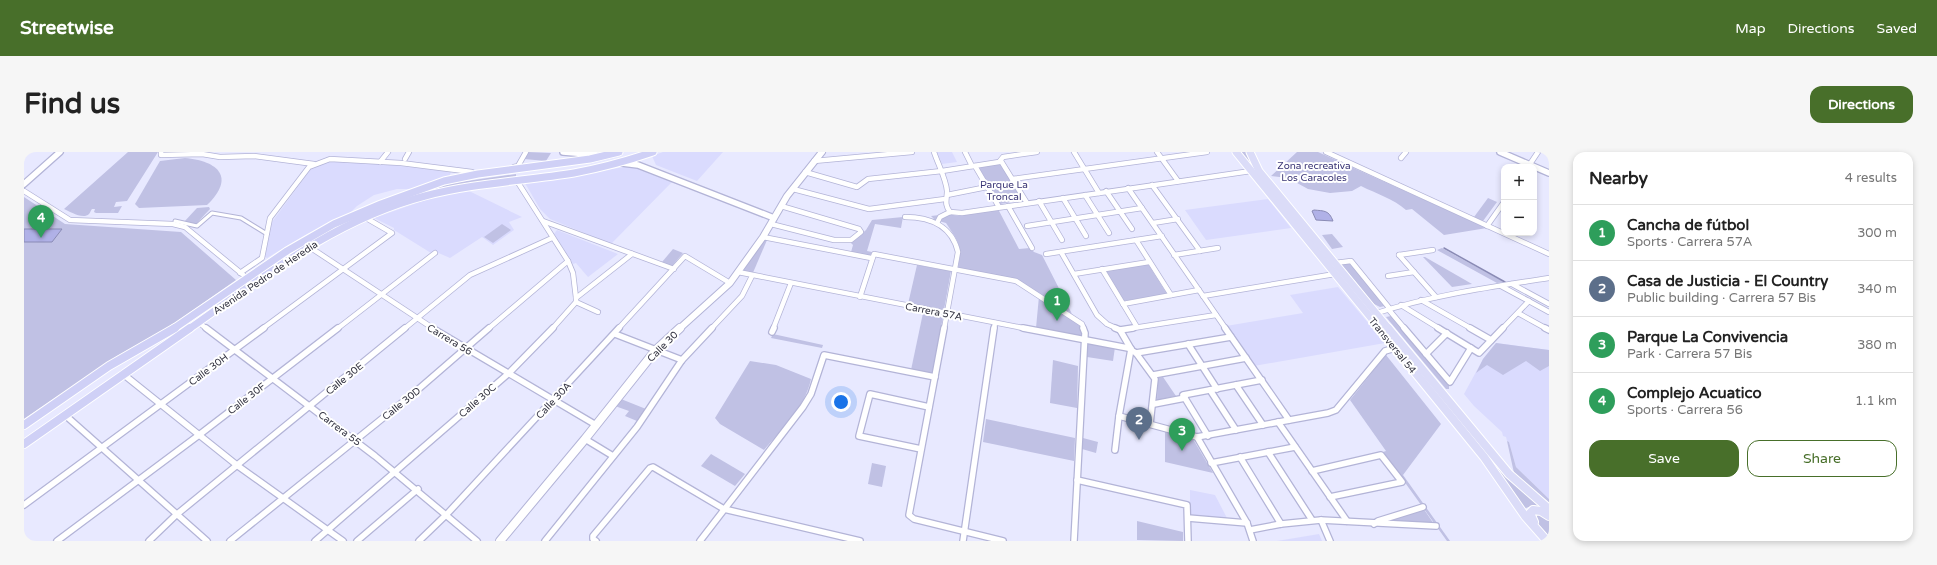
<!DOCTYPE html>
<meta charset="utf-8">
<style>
:root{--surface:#fff;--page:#f6f6f6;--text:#222;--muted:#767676;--line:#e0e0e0;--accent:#486f2a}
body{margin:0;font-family:"Varela Round",sans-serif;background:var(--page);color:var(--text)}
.controls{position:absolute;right:12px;top:12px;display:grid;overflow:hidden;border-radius:8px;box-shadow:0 2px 6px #0003}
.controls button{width:36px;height:36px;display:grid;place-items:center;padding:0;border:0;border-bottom:1px solid var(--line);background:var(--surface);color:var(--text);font:20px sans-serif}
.you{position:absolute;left:817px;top:250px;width:14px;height:14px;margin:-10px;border:3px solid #fff;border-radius:50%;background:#1a73e8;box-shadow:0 0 0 6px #1a73e833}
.badge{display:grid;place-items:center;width:26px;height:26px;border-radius:50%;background:var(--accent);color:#fff;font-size:13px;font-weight:700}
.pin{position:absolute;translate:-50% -33px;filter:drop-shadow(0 1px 2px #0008)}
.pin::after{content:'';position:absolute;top:21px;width:14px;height:12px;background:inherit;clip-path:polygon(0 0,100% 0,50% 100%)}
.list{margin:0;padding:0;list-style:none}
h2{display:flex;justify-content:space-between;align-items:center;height:52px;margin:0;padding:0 16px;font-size:17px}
h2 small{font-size:13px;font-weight:400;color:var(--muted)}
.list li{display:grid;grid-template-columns:26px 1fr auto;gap:12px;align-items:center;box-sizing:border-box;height:56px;padding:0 16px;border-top:1px solid var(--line)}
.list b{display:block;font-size:15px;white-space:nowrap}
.list p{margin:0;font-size:13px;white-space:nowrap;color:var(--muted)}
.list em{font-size:13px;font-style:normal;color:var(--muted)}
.actions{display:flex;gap:8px;padding:12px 16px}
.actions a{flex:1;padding:9px 0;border:1px solid var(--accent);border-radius:12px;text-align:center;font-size:14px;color:var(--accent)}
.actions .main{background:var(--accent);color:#fff}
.map{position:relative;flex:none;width:1525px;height:389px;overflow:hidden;border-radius:12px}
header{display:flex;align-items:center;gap:24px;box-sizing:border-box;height:56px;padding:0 20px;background:var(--accent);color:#fff}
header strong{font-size:19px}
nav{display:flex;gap:22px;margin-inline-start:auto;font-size:14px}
.intro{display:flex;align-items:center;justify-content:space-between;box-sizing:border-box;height:96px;padding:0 24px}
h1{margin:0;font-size:28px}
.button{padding:10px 18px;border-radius:12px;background:var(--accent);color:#fff;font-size:14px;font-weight:700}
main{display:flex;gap:24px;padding:0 24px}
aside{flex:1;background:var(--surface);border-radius:12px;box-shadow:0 2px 6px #0003}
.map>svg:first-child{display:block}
.built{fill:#dadbfe}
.green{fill:#c0c1e4}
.water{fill:#b0b1e7;stroke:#8a8bb5}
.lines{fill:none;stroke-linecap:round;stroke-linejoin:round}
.stream{stroke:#8a8bb5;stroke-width:1.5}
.pedestrian-casing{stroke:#b3b4d7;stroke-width:5}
.minor-far1-casing{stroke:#b3b4d7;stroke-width:6}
.minor-casing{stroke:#b3b4d7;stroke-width:8}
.tertiary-casing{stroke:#b3b4d7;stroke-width:8}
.secondary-far1-casing{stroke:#b3b4d7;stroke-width:8}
.secondary-casing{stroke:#b3b4d7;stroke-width:10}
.primary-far1-casing{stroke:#fff;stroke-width:9}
.primary-casing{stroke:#fff;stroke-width:10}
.trunk-far1-casing{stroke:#fff;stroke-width:9}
.trunk-casing{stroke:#fff;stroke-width:10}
.pedestrian{stroke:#fff;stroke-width:3}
.minor-far1{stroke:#fff;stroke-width:4.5}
.minor{stroke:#fff;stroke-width:5.5}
.tertiary{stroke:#fff;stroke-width:5.5}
.secondary-far1{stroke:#fff;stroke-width:6}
.secondary{stroke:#fff;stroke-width:8}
.primary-far1{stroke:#dbdcf8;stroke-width:7}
.primary{stroke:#dbdcf8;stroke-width:8}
.trunk-far1{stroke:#cfd0f6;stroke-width:7}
.trunk{stroke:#cfd0f6;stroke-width:8}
.labels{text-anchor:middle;stroke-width:4;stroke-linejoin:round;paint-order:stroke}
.park-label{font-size:10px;fill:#3b3676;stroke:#fff}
.street-label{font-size:10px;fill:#333341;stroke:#fff}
</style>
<header>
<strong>Streetwise</strong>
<nav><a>Map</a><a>Directions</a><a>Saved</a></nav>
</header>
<div class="intro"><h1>Find us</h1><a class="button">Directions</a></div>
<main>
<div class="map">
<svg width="1525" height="389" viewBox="0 0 1525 389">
<rect width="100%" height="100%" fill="#e8e9ff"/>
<g class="built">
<polygon points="639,0 699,0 673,29 632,13 628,4"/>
<polygon points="913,0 928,0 933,10 918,12"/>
<polygon points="306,9 367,13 427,20 425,25 389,37 373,37 350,43 333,54 325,62 283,82 243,106 241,105 248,70 289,14"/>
<polygon points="607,14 648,30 587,92 526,67 516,57 501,31"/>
<polygon points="443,38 498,65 485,70 490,78 469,93 458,85 426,106 410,99 407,101 370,78 370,76 350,66 413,44"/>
<polygon points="1244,47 1267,76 1182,88 1161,58"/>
<polygon points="533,78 594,102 564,125 552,111 549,112 530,82"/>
<polygon points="1314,135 1361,191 1230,214 1202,174 1279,161 1266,143"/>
<polygon points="1472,191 1525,198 1525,347 1492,315 1485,290 1483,289 1482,285 1479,284 1478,280 1450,254 1440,242 1459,207"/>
<polygon points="1166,338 1191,343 1204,368 1166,363"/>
<polygon points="1295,382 1298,389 1253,389"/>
</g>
<g class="green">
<path d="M104,0H134L103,49L92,50L90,55L98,54L94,61H72L70,60L71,57H68C67,58 66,61 65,62C59,68 45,59 40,57Z"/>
<polygon points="504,0 527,1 522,9 500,7"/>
<polygon points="1216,0 1222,0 1233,19 1474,316 1517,355 1510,353 1502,356 1501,359"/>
<path d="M1273,0H1294L1463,76L1420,83L1388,57L1382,58C1370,47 1353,42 1337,34L1328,39L1306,41L1284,37L1264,26L1247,24Z"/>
<path d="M161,6C194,9 212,25 183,53L115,56L111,52L136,9Z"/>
<polygon points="977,11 999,48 976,52 954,14"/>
<polygon points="492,22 492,25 406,38 429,31"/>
<polygon points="0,45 41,72 157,80 212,128 148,173 93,204 0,267"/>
<polygon points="1464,46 1473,50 1459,69 1450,65"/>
<polygon points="185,55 186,57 171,73 159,71 173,56"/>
<path d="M974,57L995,97L1006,96L1010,100L1018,103L1048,162L993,127L934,116C938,92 935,91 922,71L911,68L907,64L924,62L934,64Z"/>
<polygon points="879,65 877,76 851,72 843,99 848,100 846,104 827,100 829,93 827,91 842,78 848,68"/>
<polygon points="478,72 487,78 469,91 460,85"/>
<polygon points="1308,82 1319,95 1308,97 1298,83"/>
<polygon points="740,87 743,88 728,123 717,120"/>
<polygon points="1418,96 1480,130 1473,131 1413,98"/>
<polygon points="649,97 659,101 648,114 638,110"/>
<polygon points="1399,105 1401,105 1448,132 1428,135"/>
<polygon points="1326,110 1361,154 1356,155 1350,152 1317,112"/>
<polygon points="1124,112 1143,142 1100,149 1082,119"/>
<polygon points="893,113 927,119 920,158 884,152"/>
<path d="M1015,144C1029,153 1060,167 1059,185L1012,176Z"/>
<polygon points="899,161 919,165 908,223 887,218"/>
<polygon points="1367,164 1425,230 1425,237 1422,237 1362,165"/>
<polygon points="749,182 799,193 798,196 747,186"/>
<polygon points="1064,191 1091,195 1089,209 1063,205"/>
<polygon points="1472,191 1525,198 1525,214 1516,219 1502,209 1479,223 1463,213 1452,221 1459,207"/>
<polygon points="1362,203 1417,272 1379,323 1426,389 1423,389 1359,300 1362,299 1326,248"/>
<polygon points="1029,208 1054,214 1053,256 1026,251"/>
<path d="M726,209L752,213L787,227C781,255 758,277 740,298L696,272L691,266Z"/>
<polygon points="1139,225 1152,244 1133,248 1134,226"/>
<polygon points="597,247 622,257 613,269 601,264 605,259 591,254"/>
<polygon points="962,267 1051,286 1050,309 959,290"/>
<polygon points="1141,279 1169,287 1189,321 1141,310"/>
<polygon points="1059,286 1074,290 1072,301 1058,297"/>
<polygon points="1483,289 1485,290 1492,315 1525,347 1525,352 1490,321"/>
<polygon points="687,302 721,322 711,334 677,314"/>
<polygon points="848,311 862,314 858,335 844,332"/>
<polygon points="1399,356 1410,372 1356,371"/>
<polygon points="1510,360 1525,365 1525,384 1509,367"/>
<polygon points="1113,369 1159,380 1159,389 1113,388"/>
</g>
<g class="water">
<path d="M1290,58C1300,59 1305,58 1309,69L1292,68L1288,59Z"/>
<polygon points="38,77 28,90 0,90 0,77"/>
</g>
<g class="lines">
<polyline class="stream" points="1420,96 1481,130"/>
<g class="pedestrian-casing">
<polyline id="pedestrian" points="151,69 173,74 188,61 217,66 243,82"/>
</g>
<g class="minor-far1-casing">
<g id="minor-far1">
<polyline points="137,0 137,3 178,2 196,5 230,4 290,12"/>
<path d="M910,0C914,12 922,27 923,39C923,48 920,52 926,60"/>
<polyline points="941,0 948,14"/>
<polyline points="1050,0 1075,41"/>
<polyline points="1133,0 1154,29"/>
<polyline points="1302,0 1525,102"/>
<polyline points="1377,6 1382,0"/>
<polyline points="381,7 385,0"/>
<polyline points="790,9 888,0"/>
<polyline points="977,9 1003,51"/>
<polyline points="356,10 364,0"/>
<polyline points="951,14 975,55"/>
<polyline points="490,15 494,14 502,0"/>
<polyline points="1504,15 1514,0"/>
<polyline points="781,20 833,35 844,27 918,19 975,10 979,5 1013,0"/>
<polyline points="988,27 1183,0"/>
<polyline points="493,29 544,109 549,121 552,146"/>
<polyline points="1128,33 1176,99"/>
<polyline points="1104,36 1202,177"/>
<polyline points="769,37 845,57 921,47"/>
<polyline points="0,39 46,68 149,72 161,75 223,126"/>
<polyline points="1082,39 1108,77"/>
<polyline points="923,43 963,35"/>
<polyline points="1061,43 1085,81"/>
<polyline points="1039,46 1062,84"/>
<polyline points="1015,49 1038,88"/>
<polyline points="984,54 1008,96"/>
<polyline points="926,60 938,61 1227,19"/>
<path d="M881,65C906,65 928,74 934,100L920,177"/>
<polyline points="519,69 650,117"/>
<polyline points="913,71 916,65 926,60"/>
<polyline points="1129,71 1154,67"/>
<polyline points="747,72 810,88 827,88 837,80 835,77 757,54"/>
<polyline points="1003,74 1118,56"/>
<polyline points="1463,74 1480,50"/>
<polyline points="739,85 847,106"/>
<polyline points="1112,88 1147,143"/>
<polyline points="284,94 410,177"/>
<polyline points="1037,100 1073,163 1083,172 1094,177"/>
<polyline points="1022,102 1138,84"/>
<polyline points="1150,103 1194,96"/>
<polyline points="1375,103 1412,145"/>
<polyline points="1375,103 1409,98"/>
<polyline points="1311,111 1327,109 1366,157"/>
<polyline points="1078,117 1113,175"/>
<polyline points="714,120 1004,177"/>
<polyline points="216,121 238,106 246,66 285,15 306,7 377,11 448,20"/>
<polyline points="1050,122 1125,110"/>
<polyline points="1364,124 1390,120"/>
<polyline points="1488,132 1525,152"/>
<polyline points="1477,134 1525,160"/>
<polyline points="1179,144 1311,122"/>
<polyline points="836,145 850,102 992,129 1058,172 1060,177"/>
<polyline points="1397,148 1448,177"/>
<polyline points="552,150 574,160"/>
<polyline points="1099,152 1175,138"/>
<polyline points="1377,153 1416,177"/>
<polyline points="1365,158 1381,177"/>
<path d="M1353,161C1409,143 1467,135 1525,126"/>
<polyline points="1494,161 1523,177"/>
<polyline points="174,170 183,177"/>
<polyline points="238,177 368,81 342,66"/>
<polyline points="313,177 411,101"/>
<polyline points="380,177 446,123 528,86"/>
<polyline points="464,177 544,109"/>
<polyline points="528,177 552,150 552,146 608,102"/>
<polyline points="594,177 661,104 706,131"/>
<polyline points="687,177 718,144 728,124"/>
<polyline points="749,177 767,131"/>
<polyline points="970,177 971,171"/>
<polyline points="1103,177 1192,163"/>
<polyline points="1478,177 1505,149"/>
</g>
</g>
<g class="minor-casing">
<g id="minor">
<polyline points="182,176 351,304 453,389"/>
<polyline points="408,176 572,273"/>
<polyline points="920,176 885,363 890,367 979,389"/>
<polyline points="999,176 1104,196 1112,201 1131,227 1126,272"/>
<polyline points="1091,176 1096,178 1107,197"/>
<polyline points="1201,176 1265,268"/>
<polyline points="1380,176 1426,230 1447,196"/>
<polyline points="1414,176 1455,201 1479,176"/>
<polyline points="1446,176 1467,188"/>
<polyline points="1521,176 1525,178"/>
<polyline points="1096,178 1109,176"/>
<polyline points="748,180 750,176"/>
<polyline points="591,182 658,208"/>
<polyline points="1164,192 1193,237"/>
<polyline points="1112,201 1207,185"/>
<polyline points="1402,202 1423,181"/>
<polyline points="99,222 214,314 319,389"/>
<polyline points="1129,223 1222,206"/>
<polyline points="1212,233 1239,273"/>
<polyline points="1186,238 1212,278"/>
<polyline points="1130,252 1161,246"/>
<polyline points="41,263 183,389"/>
<polyline points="1095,264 1173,285 1304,261 1312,258 1361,199 1371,196"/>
<polyline points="1254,270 1323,369"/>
<polyline points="1184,284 1159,243 1238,228"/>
<polyline points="1173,285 1223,371 1229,389"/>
<polyline points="561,287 589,304"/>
<polyline points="897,297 835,284 846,242 905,255"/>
<polyline points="1091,298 1095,264 1107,197"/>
<polyline points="1244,300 1288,368"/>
<polyline points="1216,305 1257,372"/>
<polyline points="1187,311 1271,295"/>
<polyline points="1288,319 1357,303 1378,330 1306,345"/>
<polyline points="1053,328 1163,353 1164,389"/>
<polyline points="0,353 240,176"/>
<polyline points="1164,366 1223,371"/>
<polyline points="1297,368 1306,389"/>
<polyline points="1350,372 1354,369 1399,355"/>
<polyline points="1226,378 1257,372 1297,368 1412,374"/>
<polyline points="33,389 175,283 314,176"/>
<polyline points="125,389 152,363 381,176"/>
<polyline points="206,389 390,241 465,176"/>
<polyline points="291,389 485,221 529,176"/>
<polyline points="333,389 394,337"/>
<polyline points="395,389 423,362 595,176"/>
<polyline points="521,389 613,275 658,208 688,176"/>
<polyline points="572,389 569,387 569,384 626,316 629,315 700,357 836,389"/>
<polyline points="676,389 779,255 787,242 800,203 911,225"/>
<polyline points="939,389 970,176"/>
<polyline points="1050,389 1061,181 1059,176"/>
</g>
</g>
<g class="tertiary-casing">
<g id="tertiary">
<polyline points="539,0 575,3"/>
<polyline points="1476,0 1525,21"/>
<polyline points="598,11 614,13 750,66"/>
<polyline points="0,32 36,0"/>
</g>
</g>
<g class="secondary-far1-casing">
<polyline id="secondary-far1" points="655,177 706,131 739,85 763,44 798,0"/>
</g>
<g class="secondary-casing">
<polyline id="secondary" points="476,389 561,287 631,199 656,176"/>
</g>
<g class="primary-far1-casing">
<g id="primary-far1">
<polyline points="1212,0 1356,177"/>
<polyline points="1226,0 1235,19 1365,177"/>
</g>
</g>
<g class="primary-casing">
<g id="primary">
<polyline points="1355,176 1460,305 1501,364 1523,389"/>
<polyline points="1364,176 1485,322 1525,357"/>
<polyline points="1510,370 1506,361 1509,358 1517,359 1525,364"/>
</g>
</g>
<g class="trunk-far1-casing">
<g id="trunk-far1">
<polyline points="149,177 263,99 310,72 357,52 420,29 454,22 566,7 595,0"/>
<path d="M165,177C239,125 312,67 401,44C450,31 501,29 550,21C577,16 603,9 629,0"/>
</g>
</g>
<g class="trunk-casing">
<g id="trunk">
<polyline points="0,273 85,214 151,176"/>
<polyline points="0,292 166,176"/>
</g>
</g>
<use href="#pedestrian" class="pedestrian"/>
<use href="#minor-far1" class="minor-far1"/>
<use href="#minor" class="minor"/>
<use href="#tertiary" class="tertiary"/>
<use href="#secondary-far1" class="secondary-far1"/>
<use href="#secondary" class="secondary"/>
<use href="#primary-far1" class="primary-far1"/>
<use href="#primary" class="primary"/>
<use href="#trunk-far1" class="trunk-far1"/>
<use href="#trunk" class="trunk"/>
</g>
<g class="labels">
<g class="park-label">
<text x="1290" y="17">Zona recreativa<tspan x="1290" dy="12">Los Caracoles</tspan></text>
<text x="980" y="36">Parque La<tspan x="980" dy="12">Troncal</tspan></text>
</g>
<g class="street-label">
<text transform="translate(241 125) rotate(-34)" y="4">Avenida Pedro de Heredia</text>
<text transform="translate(910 159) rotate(11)" y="4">Carrera 57A</text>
<text transform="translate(426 187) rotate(31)" y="4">Carrera 56</text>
<text transform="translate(1369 193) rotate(51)" y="4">Transversal 54</text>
<text transform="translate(638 194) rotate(-45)" y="4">Calle 30</text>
<text transform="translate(184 217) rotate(-37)" y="4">Calle 30H</text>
<text transform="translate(320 226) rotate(-39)" y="4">Calle 30E</text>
<text transform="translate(222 246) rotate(-38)" y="4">Calle 30F</text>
<text transform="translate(453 248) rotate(-41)" y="4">Calle 30C</text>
<text transform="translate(529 248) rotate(-47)" y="4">Calle 30A</text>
<text transform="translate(377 251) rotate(-39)" y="4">Calle 30D</text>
<text transform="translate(316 276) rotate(37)" y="4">Carrera 55</text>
</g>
</g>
</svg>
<div class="controls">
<button>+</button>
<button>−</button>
</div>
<div class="you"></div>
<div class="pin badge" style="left:1033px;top:169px;background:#2e9e5b">1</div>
<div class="pin badge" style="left:1115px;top:288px;background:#5c6f8a">2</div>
<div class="pin badge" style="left:1158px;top:299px;background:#2e9e5b">3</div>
<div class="pin badge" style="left:17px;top:86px;background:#2e9e5b">4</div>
</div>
<aside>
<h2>Nearby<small>4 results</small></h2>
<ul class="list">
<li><span class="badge" style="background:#2e9e5b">1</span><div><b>Cancha de fútbol</b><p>Sports · Carrera 57A</p></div><em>300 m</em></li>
<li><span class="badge" style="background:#5c6f8a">2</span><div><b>Casa de Justicia - El Country</b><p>Public building · Carrera 57 Bis</p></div><em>340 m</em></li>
<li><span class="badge" style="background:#2e9e5b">3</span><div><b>Parque La Convivencia</b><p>Park · Carrera 57 Bis</p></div><em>380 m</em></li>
<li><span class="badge" style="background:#2e9e5b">4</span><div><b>Complejo Acuatico</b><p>Sports · Carrera 56</p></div><em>1.1 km</em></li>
</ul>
<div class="actions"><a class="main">Save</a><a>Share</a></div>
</aside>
</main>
